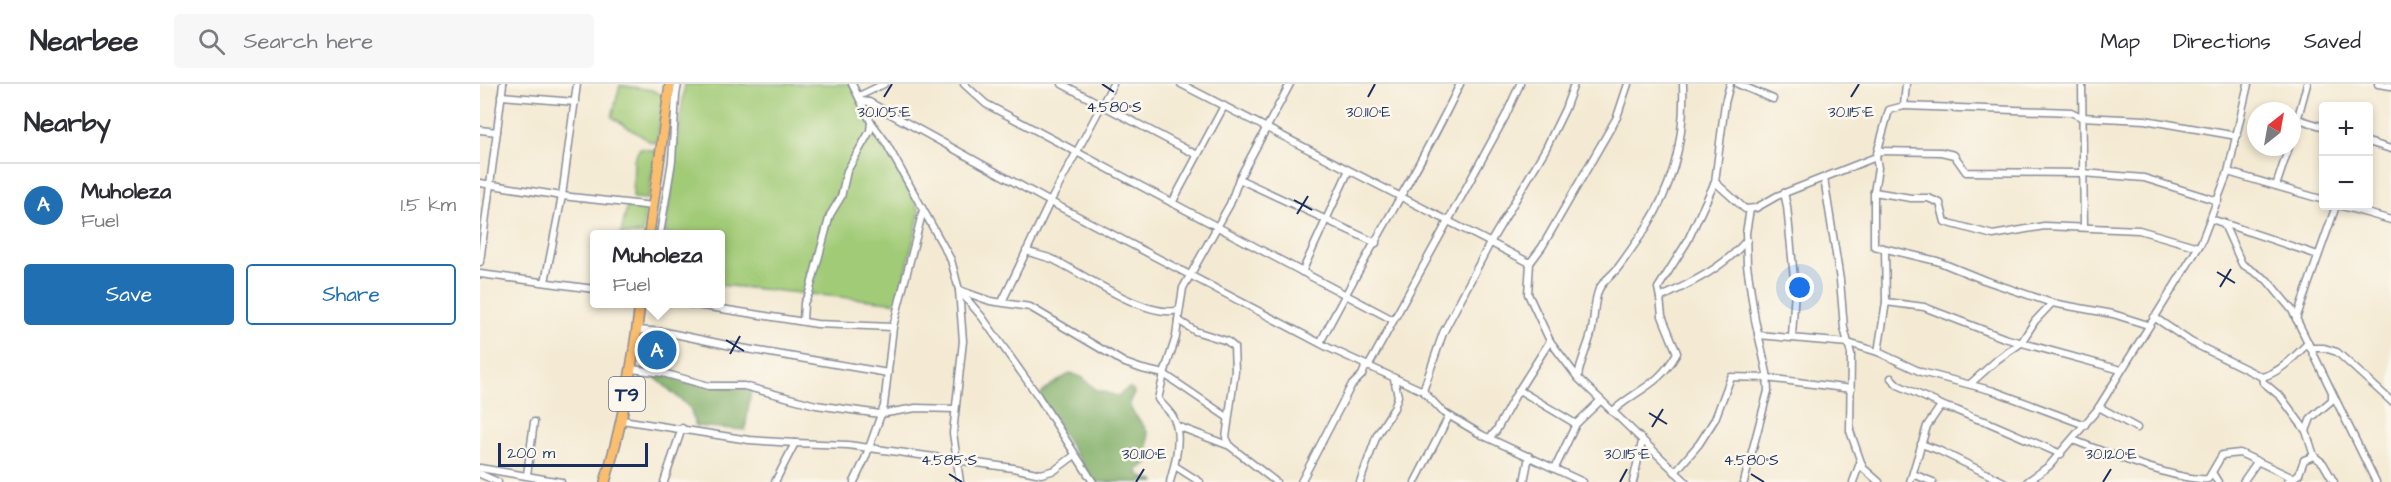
<!DOCTYPE html>
<meta charset="utf-8">
<style>
:root{--surface:#fff;--page:#f7f7f7;--text:#2b2b33;--muted:#7c7c81;--line:#e1e1e2;--accent:#1f6fb2}
body{margin:0;font-family:"Architects Daughter",sans-serif;background:var(--page);color:var(--text)}
.controls{position:absolute;right:18px;top:18px;display:grid;overflow:hidden;border-radius:6px;box-shadow:0 3px 9px #0003}
.controls button{width:54px;height:54px;display:grid;place-items:center;padding:0;border:0;border-bottom:2px solid var(--line);background:var(--surface);color:var(--text);font:30px sans-serif}
.compass{position:absolute;left:1767px;top:18px;width:54px;height:54px;border-radius:50%;background:var(--surface);box-shadow:0 3px 9px #0003;rotate:31deg}
.scale{position:absolute;left:18px;bottom:15px;width:150px;box-sizing:border-box;padding-left:6px;border:3px solid #1b2f5e;border-top:0;font-size:16px;line-height:21px;white-space:nowrap;color:#1b2f5e;-webkit-text-stroke:4px #fbf7ec;paint-order:stroke}
.you{position:absolute;left:1320px;top:204px;width:21px;height:21px;margin:-15px;border:4px solid #fff;border-radius:50%;background:#1a73e8;box-shadow:0 0 0 9px #1a73e833}
.badge{display:grid;place-items:center;width:39px;height:39px;border-radius:50%;background:var(--accent);color:#fff;font-size:20px;font-weight:700}
.pin{position:absolute;translate:-50% -50%;border:3px solid #fff;box-shadow:0 2px 6px #0006}
.popup{position:absolute;left:110px;top:146px;width:135px;height:78px;box-sizing:border-box;display:grid;place-content:center;border-radius:6px;background:var(--surface);filter:drop-shadow(0 2px 4px #0005);font-size:20px;white-space:nowrap;color:var(--muted)}
.popup b{font-size:22px;color:var(--text)}
.popup::after{content:'';position:absolute;left:50%;top:100%;margin-left:-12px;border:12px solid transparent;border-top-color:var(--surface)}
.list{margin:0;padding:0;list-style:none}
h2{display:flex;justify-content:space-between;align-items:center;height:78px;margin:0;padding:0 24px;font-size:26px}
h2 small{font-size:20px;font-weight:400;color:var(--muted)}
.list li{display:grid;grid-template-columns:39px 1fr auto;gap:18px;align-items:center;box-sizing:border-box;height:84px;padding:0 24px;border-top:2px solid var(--line)}
.list b{display:block;font-size:22px;white-space:nowrap}
.list p{margin:0;font-size:20px;white-space:nowrap;color:var(--muted)}
.list em{font-size:20px;font-style:normal;color:var(--muted)}
.actions{display:flex;gap:12px;padding:18px 24px}
.actions a{flex:1;padding:14px 0;border:2px solid var(--accent);border-radius:6px;text-align:center;font-size:21px;color:var(--accent)}
.actions .main{background:var(--accent);color:#fff}
.icon{flex:none;width:33px;height:33px;fill:none;stroke:currentColor;stroke-width:2;stroke-linecap:round;stroke-linejoin:round}
.map{position:relative;flex:none;width:1911px;height:398px;overflow:hidden}
header{display:flex;align-items:center;gap:36px;box-sizing:border-box;height:84px;padding:0 30px;background:var(--surface);border-bottom:2px solid var(--line)}
header strong{font-size:28px}
nav{display:flex;gap:33px;margin-inline-start:auto;font-size:21px}
.search{width:420px;height:54px;background:var(--page);display:flex;align-items:center;gap:15px;box-sizing:border-box;padding:0 21px;border-radius:6px;color:var(--muted);font-size:22px}
main{display:flex}
aside{flex:1;background:var(--surface)}
.map>svg:first-child{display:block}
.green{fill:#a2cb77;stroke:#5e7d6a;stroke-width:1.5}
.forest{fill:#81af68;stroke:#4e6f63;stroke-width:1.5}
.lines{fill:none;stroke-linecap:round;stroke-linejoin:round}
.minor-casing{stroke:#888c98;stroke-width:9}
.highway-casing{stroke:#888c98;stroke-width:12}
.minor{stroke:#fff;stroke-width:6}
.highway{stroke:#fbbe6e;stroke-width:9}
.ticks{fill:none;stroke:#1b2f5e;stroke-width:2}
.labels{text-anchor:middle;stroke-width:5;stroke-linejoin:round;paint-order:stroke}
.shield{fill:#fbf7ec;stroke:#5e6b89;stroke-width:1.5}
.shield-label{font-size:20px;font-weight:bold;fill:#1b2f5e}
.ticks-label{font-size:15px;text-anchor:middle;fill:#1b2f5e;stroke:#fbf7ec;stroke-width:5;stroke-linejoin:round;paint-order:stroke}
</style>
<header>
<strong>Nearbee</strong>
<div class="search"><svg class="icon" aria-label="search" viewBox="0 0 24 24"><circle cx="10" cy="10" r="6"/><path d="M15 15l6 6"/></svg>Search here</div>
<nav><a>Map</a><a>Directions</a><a>Saved</a></nav>
</header>
<main>
<aside>
<h2>Nearby<small></small></h2>
<ul class="list">
<li><span class="badge">A</span><div><b>Muholeza</b><p>Fuel</p></div><em>1.5 km</em></li>
</ul>
<div class="actions"><a class="main">Save</a><a>Share</a></div>
</aside>
<div class="map">
<svg width="1911" height="398" viewBox="0 0 1911 398">
<rect width="100%" height="100%" fill="#fbf7ec"/>
<filter id="ink" filterUnits="userSpaceOnUse"><feTurbulence type="fractalNoise" baseFrequency=".0167" numOctaves="2"/><feDisplacementMap in="SourceGraphic" scale="12" xChannelSelector="R" yChannelSelector="G"/><feConvolveMatrix kernelMatrix="1 2 1 2 8 2 1 2 1" color-interpolation-filters="sRGB"/></filter>
<filter id="wash" filterUnits="userSpaceOnUse"><feTurbulence type="fractalNoise" baseFrequency=".008" numOctaves="4" result="noise"/><feDisplacementMap in="SourceGraphic" scale="24" xChannelSelector="R" yChannelSelector="G"/><feGaussianBlur stdDeviation="1.35" result="paint"/><feColorMatrix in="noise" values="0 0 0 0 0 0 0 0 0 0 0 0 0 0 0 0 0 1.4 0 .05"/><feComposite in="paint" operator="in"/></filter>
<g filter="url(#wash)">
<rect width="100%" height="100%" fill="#f4ead3"/>
<g class="green">
<polygon points="205,0 371,0 440,127 419,219 240,201 240,150 185,150"/>
<polygon points="140,1 172,6 183,12 177,57 172,59 132,33"/>
<polygon points="160,64 176,67 168,115 153,114 154,75"/>
<polygon points="147,123 165,124 163,150 141,150"/>
</g>
<g class="forest">
<polygon points="169,288 189,292 203,298 271,306 265,346 216,342 210,324"/>
<path d="M591,289L603,294L616,306L637,312L649,304L653,306L654,310C640,326 664,334 668,351C670,358 665,363 669,370L678,374L669,373L668,378L657,387L662,393L677,398H613L559,312L571,301Z"/>
</g>
</g>
<g filter="url(#ink)">
<g class="lines">
<g class="minor-casing">
<g id="minor">
<polyline points="372,0 391,38 405,57 471,176 479,206 502,233 558,312 613,398"/>
<polyline points="484,0 506,20 913,236"/>
<polyline points="582,0 717,71"/>
<polyline points="701,0 1050,179"/>
<polyline points="1148,0 1137,33 1062,163 1050,179 1048,210 1070,257 1098,294 1206,398"/>
<polyline points="1258,0 1293,15"/>
<polyline points="1602,0 1604,143"/>
<polyline points="1898,0 1911,2"/>
<polyline points="21,12 95,18"/>
<polyline points="379,12 404,0"/>
<polyline points="382,17 389,18 563,114 849,264 943,307 963,328 1002,351 1103,398"/>
<polyline points="1424,22 1591,28 1601,33 1665,36 1757,52"/>
<polyline points="1818,35 1844,43"/>
<polyline points="0,46 17,48"/>
<polyline points="1812,55 1827,0"/>
<polyline points="1888,58 1911,65"/>
<polyline points="1398,67 1461,68 1474,71 1486,88 1603,89 1664,94 1738,117"/>
<polyline points="1396,73 1398,84 1394,108 1394,162 1457,177 1504,196 1572,219 1633,230 1668,241"/>
<polyline points="1748,88 1844,116"/>
<polyline points="1344,94 1360,196 1364,244 1371,270 1370,347 1383,384 1399,398"/>
<polyline points="759,95 896,159"/>
<polyline points="1235,98 1265,125 1276,124 1297,112 1396,73 1409,26 1424,22 1426,0"/>
<polyline points="0,99 82,112 173,122"/>
<polyline points="1796,102 1809,63"/>
<polyline points="1394,108 1431,114 1448,114 1460,119 1465,138 1513,151 1564,142 1659,146 1718,163"/>
<polyline points="1304,109 1307,122 1315,205 1312,253"/>
<polyline points="692,119 744,22"/>
<polyline points="1862,122 1911,136"/>
<polyline points="1731,135 1838,171"/>
<polyline points="1743,138 1762,180 1787,196 1812,226 1896,398"/>
<polyline points="180,150 192,77 196,11 198,0"/>
<polyline points="1405,166 1406,218 1398,268 1441,288 1514,307 1605,341"/>
<path d="M546,167C554,170 564,172 572,175C603,189 667,236 699,226"/>
<polyline points="0,178 23,0"/>
<polyline points="822,188 868,88"/>
<polyline points="0,190 114,205"/>
<polyline points="65,198 82,112 97,0"/>
<polyline points="1180,214 1178,204 1207,158 1235,98 1245,19 1250,0"/>
<polyline points="522,218 570,118 633,0"/>
<polyline points="1406,218 1444,223 1524,254 1641,286"/>
<polyline points="210,220 337,240 413,243 443,126"/>
<path d="M1674,233L1711,258L1782,293C1801,288 1815,272 1828,259"/>
<polyline points="1816,235 1856,122"/>
<polyline points="323,237 324,219 329,209 350,131 361,113 367,87 390,47 391,38"/>
<polyline points="157,246 185,248 261,264 408,289"/>
<polyline points="1278,251 1368,259 1398,268"/>
<path d="M840,259C884,172 938,89 980,0"/>
<polyline points="1830,264 1844,264 1857,268 1911,317"/>
<polyline points="888,283 1025,33 1040,0"/>
<polyline points="152,285 183,289 229,302 264,302 336,321 400,330 436,324 475,325"/>
<path d="M1098,293C1100,278 1107,265 1111,250C1115,235 1113,219 1119,205C1124,196 1131,192 1137,185C1147,172 1157,157 1166,144C1194,101 1205,51 1203,0"/>
<polyline points="1782,293 1783,298 1801,313 1826,347"/>
<polyline points="1411,294 1418,301 1466,323"/>
<polyline points="1490,300 1518,275 1541,259 1555,237 1572,219"/>
<polyline points="1039,306 1096,340 1121,316"/>
<polyline points="943,307 963,249 1010,159 1065,66 1085,25 1094,0"/>
<polyline points="1619,323 1657,344"/>
<path d="M1132,328C1158,304 1178,303 1197,269L1182,232L1180,214C1213,198 1243,184 1267,156"/>
<polyline points="142,336 269,356 315,359"/>
<polyline points="697,342 750,362"/>
<polyline points="1009,354 1016,347 1035,312 1070,257"/>
<path d="M1593,356C1621,367 1702,398 1728,395L1742,371L1760,369L1813,394"/>
<polyline points="1441,360 1458,366 1524,398"/>
<polyline points="1834,372 1843,379 1854,398"/>
<polyline points="695,382 720,398"/>
<polyline points="0,384 81,398"/>
<polyline points="1075,384 1096,340"/>
<polyline points="1195,388 1219,360 1235,335 1251,293 1287,294 1371,305"/>
<polyline points="0,390 18,398"/>
<polyline points="1433,390 1453,398"/>
<polyline points="1733,390 1738,398"/>
<polyline points="47,391 54,338"/>
<polyline points="184,398 202,344"/>
<polyline points="295,398 315,359 368,361 533,384 561,390 575,386 595,371"/>
<polyline points="374,398 385,375 404,322 413,243"/>
<polyline points="480,398 473,349 483,257 479,206 510,217 550,223 645,279 662,285 684,290 696,253 698,236"/>
<path d="M690,398C695,380 703,350 693,333C690,327 682,321 678,315L684,290L747,333"/>
<polyline points="796,398 751,363 746,354 755,287 754,263 747,257 715,247 698,236 703,204 750,120 759,95 810,0"/>
<polyline points="821,398 871,302 882,291 885,284 884,281"/>
<polyline points="880,398 897,351 914,324 918,312 914,295"/>
<polyline points="935,398 969,332"/>
<polyline points="1044,398 1049,372"/>
<polyline points="1153,398 1162,358"/>
<polyline points="1264,398 1288,307 1287,289 1275,236 1267,181 1266,149 1270,125"/>
<polyline points="1373,398 1380,379"/>
<path d="M1430,398L1447,342L1460,323C1475,322 1490,335 1505,337L1581,370"/>
<polyline points="1547,398 1569,382 1617,326 1721,159 1748,88 1768,0"/>
<polyline points="1763,398 1777,378"/>
<polyline points="1807,398 1819,390 1824,376 1834,372 1826,347 1831,334 1852,316 1852,310"/>
</g>
</g>
<g class="highway-casing">
<g id="highway">
<polyline points="169,150 190,0"/>
<path d="M125,398C143,339 153,280 160,220"/>
</g>
</g>
<use href="#minor" class="minor"/>
<use href="#highway" class="highway"/>
</g>
</g>
<path class="ticks" d="M622,0L634,8M404,13L412,0M888,13L895,0M1371,13L1379,0M814,116L832,126M817,130L828,112M1737,188L1755,199M1740,203L1751,185M246,256L264,267M250,270L260,252M1169,329L1187,340M1172,343L1183,325M469,390L482,398M1271,390L1284,398M656,398L664,385M1140,398L1147,385M1623,398L1631,385"/>
<g class="labels">
<rect class="shield" x="129" y="293" width="36" height="34" rx="4.5"/>
<g class="shield-label">
<text x="147" y="317">T9</text>
</g>
</g>
<g class="ticks-label">
<text x="634" y="28">4.580°S</text>
<text x="404" y="33">30.105°E</text>
<text x="888" y="33">30.110°E</text>
<text x="1371" y="33">30.115°E</text>
<text x="664" y="375">30.110°E</text>
<text x="1147" y="375">30.115°E</text>
<text x="1631" y="375">30.120°E</text>
<text x="469" y="381">4.585°S</text>
<text x="1271" y="381">4.580°S</text>
</g>
</svg>
<div class="controls">
<button>+</button>
<button>−</button>
</div>
<svg class="compass" viewBox="-18 -18 36 36"><path d="M0-13l5 13h-10z" fill="#e53935"/><path d="M0 13l5-13h-10z" fill="#7c7c81"/></svg>
<div class="scale">200 m</div>
<div class="you"></div>
<div class="pin badge" style="left:177px;top:266px">A</div>
<div class="popup"><b>Muholeza</b>Fuel</div>
</div>
</main>
